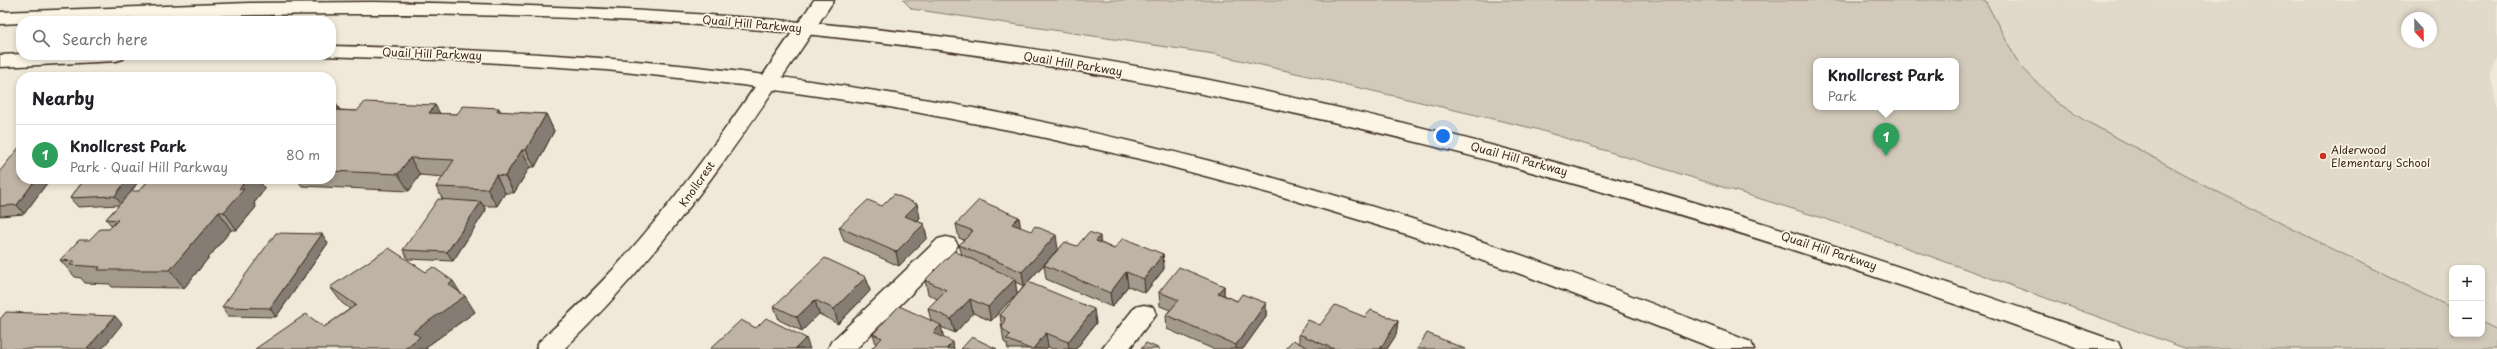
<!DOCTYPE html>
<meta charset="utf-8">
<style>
:root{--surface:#fff;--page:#f2f2f2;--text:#202124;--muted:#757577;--line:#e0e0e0;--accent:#0b8043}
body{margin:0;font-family:"Playpen Sans",sans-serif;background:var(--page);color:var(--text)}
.controls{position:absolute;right:12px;bottom:12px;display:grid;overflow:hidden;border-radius:8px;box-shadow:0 2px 6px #0003}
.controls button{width:36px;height:36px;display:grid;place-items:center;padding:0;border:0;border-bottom:1px solid var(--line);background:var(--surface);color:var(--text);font:20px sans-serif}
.compass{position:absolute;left:2401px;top:12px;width:36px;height:36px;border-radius:50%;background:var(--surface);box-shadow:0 2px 6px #0003;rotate:158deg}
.you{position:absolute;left:1443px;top:136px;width:14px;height:14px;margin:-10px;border:3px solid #fff;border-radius:50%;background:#1a73e8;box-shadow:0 0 0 6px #1a73e833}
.badge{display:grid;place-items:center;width:26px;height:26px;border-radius:50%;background:var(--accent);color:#fff;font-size:13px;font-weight:700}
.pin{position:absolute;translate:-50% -33px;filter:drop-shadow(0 1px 2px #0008)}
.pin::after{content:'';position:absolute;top:21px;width:14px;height:12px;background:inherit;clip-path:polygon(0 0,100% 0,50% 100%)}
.popup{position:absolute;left:1813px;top:58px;width:146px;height:52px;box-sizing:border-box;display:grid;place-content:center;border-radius:8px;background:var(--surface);filter:drop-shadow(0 1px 3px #0005);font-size:13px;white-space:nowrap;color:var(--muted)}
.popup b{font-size:15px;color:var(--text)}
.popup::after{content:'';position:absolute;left:50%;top:100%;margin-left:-8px;border:8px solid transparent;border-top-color:var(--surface)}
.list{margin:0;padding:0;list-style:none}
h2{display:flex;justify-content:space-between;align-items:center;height:52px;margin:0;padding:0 16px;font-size:17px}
h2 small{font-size:13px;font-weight:400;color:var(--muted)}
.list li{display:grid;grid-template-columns:26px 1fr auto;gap:12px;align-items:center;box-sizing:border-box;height:60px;padding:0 16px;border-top:1px solid var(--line)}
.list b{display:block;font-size:15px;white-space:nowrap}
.list p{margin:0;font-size:13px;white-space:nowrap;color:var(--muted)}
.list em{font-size:13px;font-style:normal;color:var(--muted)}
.icon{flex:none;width:22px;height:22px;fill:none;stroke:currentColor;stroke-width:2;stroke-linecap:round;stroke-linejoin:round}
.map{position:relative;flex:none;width:2497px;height:349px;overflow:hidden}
.search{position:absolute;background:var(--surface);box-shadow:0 2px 6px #0003;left:16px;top:16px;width:320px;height:44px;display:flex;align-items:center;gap:10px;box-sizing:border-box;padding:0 14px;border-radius:16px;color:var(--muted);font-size:15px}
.panel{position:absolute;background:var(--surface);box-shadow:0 2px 6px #0003;left:16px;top:72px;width:320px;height:112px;border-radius:16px}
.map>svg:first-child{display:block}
.built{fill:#e1d9c9;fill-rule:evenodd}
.green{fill:#d2c9ba;stroke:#867a6c;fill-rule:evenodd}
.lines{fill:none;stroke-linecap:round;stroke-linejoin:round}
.minor-casing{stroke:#3b2a1e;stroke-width:3}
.major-casing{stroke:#3b2a1e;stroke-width:3}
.minor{fill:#fcf5e5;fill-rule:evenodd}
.major{fill:#fcf5e5;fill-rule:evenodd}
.wall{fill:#a39a8d;stroke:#3b2a1e}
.shaded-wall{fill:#857d73;stroke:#3b2a1e}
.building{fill:#beb3a4;stroke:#3b2a1e}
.poi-dot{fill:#c8321e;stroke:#fcf5e5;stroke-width:1.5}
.labels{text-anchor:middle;stroke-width:3.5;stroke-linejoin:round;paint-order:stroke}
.street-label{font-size:11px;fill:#3b2a1e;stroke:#fcf5e5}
.poi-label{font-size:11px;fill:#3b2a1e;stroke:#fcf5e5;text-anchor:start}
</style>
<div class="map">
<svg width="2497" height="349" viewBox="0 0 2497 349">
<rect width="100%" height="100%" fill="#f0e9d9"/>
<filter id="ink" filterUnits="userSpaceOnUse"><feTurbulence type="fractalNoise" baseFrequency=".025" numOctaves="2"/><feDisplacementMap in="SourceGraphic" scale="8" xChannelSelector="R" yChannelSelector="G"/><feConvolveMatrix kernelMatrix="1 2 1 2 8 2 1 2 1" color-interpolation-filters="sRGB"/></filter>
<g filter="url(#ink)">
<path class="built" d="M1985,0H2497V56L2490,71L2497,110V330L2482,322V268H2452V308L2216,191L2100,130L2055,101L2030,75L2015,57ZM2407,18H2431V42H2407Z"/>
<path class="green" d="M903,0H1985L2015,57L2021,66L2055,101L2084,120L2216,191L2452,308V334H2482V322L2497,330V349H2187L1838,223L1536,129L1214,54L912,9ZM1816,61H1956V107H1816Z"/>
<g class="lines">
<g class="minor-casing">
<g id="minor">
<path d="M814,0H834C752,123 671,246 564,349H536L539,342C567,316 594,291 619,263C692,182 753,90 814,0Z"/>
<polygon points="946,237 954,239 958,245 954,251 856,349 828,349 831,342 938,239"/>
<polygon points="1144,305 1153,307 1156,314 1129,349 1102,349 1135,307"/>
</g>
</g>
<g class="major-casing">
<g id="major">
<path d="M373,2C580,5 786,15 991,43C1377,97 1751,212 2118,342L2121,349H2081C1645,190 1214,69 750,29C585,15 419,12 253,15C176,16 98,21 21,21V23L0,24V12L249,3Z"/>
<path d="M331,46C468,49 604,55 741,72C985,101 1228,158 1462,235C1560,267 1655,305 1751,342L1754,349H1716L1529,277L1406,234L1280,196L1149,161L1014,131L879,105L742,85L606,70L468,61L324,56L331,55Z"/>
<polygon points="21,54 21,55 126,55 123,59 116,61 0,67 0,55"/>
</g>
</g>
<use href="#minor" class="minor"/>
<use href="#major" class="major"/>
</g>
<g class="wall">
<polygon points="331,101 334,101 340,110 357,111 435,105 440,114 457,114 501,112 546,114 554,131 535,167 530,167 514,193 505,193 497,206 483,206 486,210 453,261 408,259 403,250 443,200 436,187 443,177 420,175 409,191 302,186 297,179 331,179"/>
<polygon points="0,171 21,179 50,179 24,214 0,216"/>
<polygon points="85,179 140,179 130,193 139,191 149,180 148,179 258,179 265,189 254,203 256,207 237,230 231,230 184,288 112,287 110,284 85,283 81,278 75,277 60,260 89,240 109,229 112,226 106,219 119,205 78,207 70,198"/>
<polygon points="917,204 920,218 917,221 924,224 927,238 899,266 844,241 839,227 882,206"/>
<polygon points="1019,217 1020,227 1058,249 1028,282 1096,323 1076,349 1053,349 1048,347 1046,349 1008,349 1007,344 1004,342 1000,315 1024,286 1015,282 1017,293 991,321 973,313 955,333 941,327 943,337 876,344 873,334 931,321 928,308 937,299 928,294 925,280 962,255 959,245 964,240 959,238 956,224"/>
<polygon points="322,234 328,243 276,317 228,316 222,307"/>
<polygon points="1101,243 1114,249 1163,254 1164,269 1145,293 1128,286 1112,307 1046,279 1044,265 1077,246"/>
<polygon points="426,272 460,292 475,312 426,347 324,327 350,309 342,303 330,287"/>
<polygon points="866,277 870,291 838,324 819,314 802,331 779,320 774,306"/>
<polygon points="1224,286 1224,295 1237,301 1266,303 1266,317 1243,349 1213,349 1167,329 1166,315 1170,310 1160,306 1159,292"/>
<polygon points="1365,317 1398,321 1396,335 1387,349 1285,349 1299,344 1299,334 1320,325"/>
</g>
<g class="shaded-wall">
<polygon points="334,101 345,119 331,115 331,106"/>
<polygon points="435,105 445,122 429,113"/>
<polygon points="499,108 507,125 496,111"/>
<polygon points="546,114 554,131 535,167 526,150"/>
<polygon points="522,150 530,167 514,193 505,176"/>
<polygon points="410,158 420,175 409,191 398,174"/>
<polygon points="496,175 505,193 497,206 487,189"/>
<polygon points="36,179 50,179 24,214 17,205"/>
<polygon points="127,179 140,179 122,205 115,196"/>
<polygon points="237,179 258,179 265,189 254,203 256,207 237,230 224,212 239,189"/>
<polygon points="481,202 486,210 453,261 447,252"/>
<polygon points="917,204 920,218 908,230 905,216"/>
<polygon points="219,212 231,230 184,288 170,270"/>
<polygon points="1019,217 1021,231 1012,224"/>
<polygon points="924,224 927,238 899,266 896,252"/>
<polygon points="322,234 328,243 276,317 270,308"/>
<polygon points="1056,235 1058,249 1024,286 1022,272"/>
<polygon points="1100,236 1101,251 1096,241"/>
<polygon points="1163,254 1164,269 1145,293 1144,279"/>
<polygon points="1126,272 1128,286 1112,307 1110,293"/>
<polygon points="866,277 870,291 838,324 834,309"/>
<polygon points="1015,279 1017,293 991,321 988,307"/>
<polygon points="453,281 463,297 465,296 475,312 426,347 428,349 404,349 413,332 448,284"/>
<polygon points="1224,286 1224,300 1218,293"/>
<polygon points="970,299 973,313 955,333 951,319"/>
<polygon points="815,300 819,314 802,331 797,317"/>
<polygon points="1266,303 1266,317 1243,349 1236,349 1236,345"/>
<polygon points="1094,309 1096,323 1076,349 1069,349 1068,342"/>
<polygon points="115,316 122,324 102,349 87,349"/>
<polygon points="1398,321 1396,335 1387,349 1380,349"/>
<polygon points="941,325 944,339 933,333"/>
<polygon points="1046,333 1048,347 1046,349 1033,349"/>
<polygon points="806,338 810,349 795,349"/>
<polygon points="953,342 954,349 946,349"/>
</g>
<g class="building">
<polygon points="331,101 334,101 331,106"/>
<polygon points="365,102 435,105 429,113 457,114 463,106 499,108 496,111 546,114 526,150 522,150 505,176 496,175 487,189 436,187 454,160 410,158 398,174 331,171 331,110 357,111"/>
<polygon points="21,145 21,179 36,179 17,205 0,206 0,171"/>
<polygon points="85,179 127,179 115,196 70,198"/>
<polygon points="150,179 247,179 239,189 244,189 224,212 219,212 170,270 98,270 100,267 70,265 74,261 60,260 79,240 89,240 100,229 109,229 118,220 106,219 132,191 139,191"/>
<polygon points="894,194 917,204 905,216 924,224 896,252 839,227 868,200 882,206"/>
<polygon points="438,199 481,202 447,252 403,250"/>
<polygon points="979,200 1019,217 1012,224 1031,231 1035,226 1056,235 1022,272 959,245 973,231 956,224"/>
<polygon points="1089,232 1100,236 1096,241 1114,249 1123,238 1163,254 1144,279 1126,272 1110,293 1044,265 1065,242 1077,246"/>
<polygon points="276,233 322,234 270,308 222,307"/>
<polygon points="389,248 426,272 433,267 453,281 448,284 465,296 413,332 420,337 404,349 255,349 306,314 324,327 356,305 330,287"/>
<polygon points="954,251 1015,279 988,307 970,299 951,319 928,308 946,290 925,280"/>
<polygon points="825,258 866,277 834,309 815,300 797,317 774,306"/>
<polygon points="1179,267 1224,286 1218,293 1237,301 1242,294 1266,303 1236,345 1166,315 1179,300 1159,292"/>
<polygon points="1028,282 1094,309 1068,342 1046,333 1033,349 1030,349 1006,339 1010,335 1002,328 1005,318 1000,315"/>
<polygon points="1335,305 1365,317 1371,310 1398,321 1380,349 1334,349 1299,334 1308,320 1320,325"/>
<polygon points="899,306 941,325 933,333 953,342 946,349 871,349 882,338 873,334"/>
<polygon points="6,312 115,316 87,349 0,349 0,319"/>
<polygon points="766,318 806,338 795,349 710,349 741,320 756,328"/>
<polygon points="1427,333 1465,349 1417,349"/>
<polygon points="972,337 997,349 961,349"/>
<polygon points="1293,340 1310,349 1285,349"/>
<polygon points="1146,343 1160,349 1141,349"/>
</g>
</g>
<circle class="poi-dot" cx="2323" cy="156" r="4"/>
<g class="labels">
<g class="street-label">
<text transform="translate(752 24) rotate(5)" y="4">Quail Hill Parkway</text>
<text transform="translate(432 54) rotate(2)" y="4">Quail Hill Parkway</text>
<text transform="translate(1073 64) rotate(9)" y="4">Quail Hill Parkway</text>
<text transform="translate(1519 159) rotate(15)" y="4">Quail Hill Parkway</text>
<text transform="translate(697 184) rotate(-55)" y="4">Knollcrest</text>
<text transform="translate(1829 251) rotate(18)" y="4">Quail Hill Parkway</text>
</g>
<g class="poi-label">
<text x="2331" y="154">Alderwood<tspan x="2331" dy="13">Elementary School</tspan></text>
</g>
</g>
</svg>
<div class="controls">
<button>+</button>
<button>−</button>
</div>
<svg class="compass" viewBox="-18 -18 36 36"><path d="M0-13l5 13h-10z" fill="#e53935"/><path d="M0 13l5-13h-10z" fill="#757577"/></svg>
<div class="you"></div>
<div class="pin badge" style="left:1886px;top:156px;background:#2e9e5b">1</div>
<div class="popup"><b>Knollcrest Park</b>Park</div>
<div class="search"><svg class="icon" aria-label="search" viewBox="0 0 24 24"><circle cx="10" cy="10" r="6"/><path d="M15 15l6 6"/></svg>Search here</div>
<section class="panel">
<h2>Nearby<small></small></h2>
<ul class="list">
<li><span class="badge" style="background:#2e9e5b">1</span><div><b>Knollcrest Park</b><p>Park · Quail Hill Parkway</p></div><em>80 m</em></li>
</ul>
</section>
</div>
